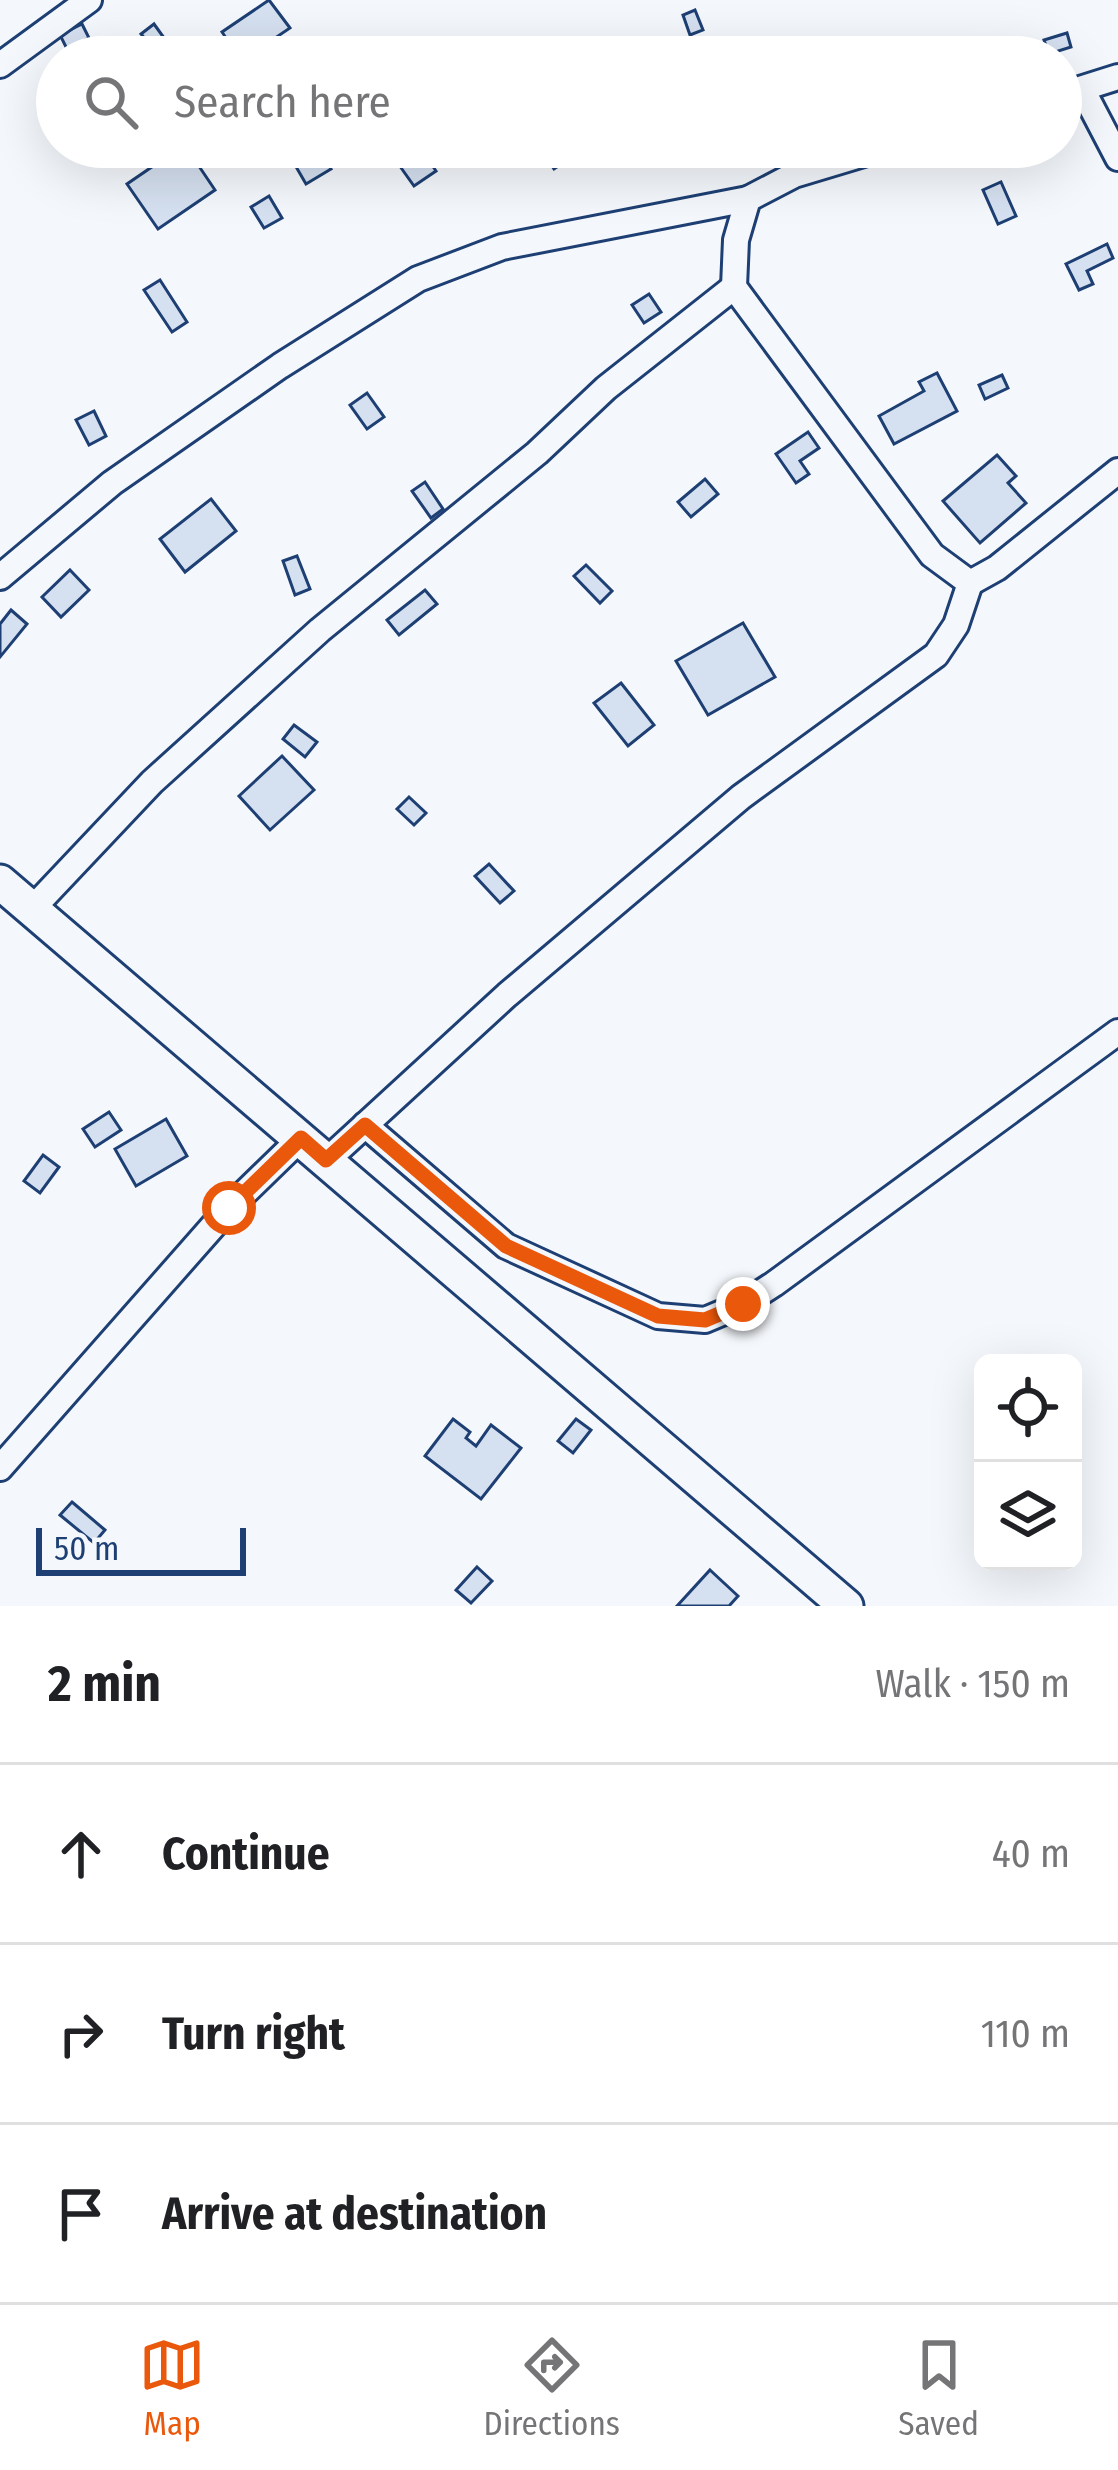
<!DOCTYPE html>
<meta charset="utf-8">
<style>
:root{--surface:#fff;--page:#f2f2f2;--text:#202124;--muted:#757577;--line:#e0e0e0;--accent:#ea580c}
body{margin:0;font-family:"Fira Sans Condensed",sans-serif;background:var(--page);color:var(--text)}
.controls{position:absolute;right:36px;bottom:36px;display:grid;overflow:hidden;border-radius:18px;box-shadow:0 12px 48px #0002}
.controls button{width:108px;height:108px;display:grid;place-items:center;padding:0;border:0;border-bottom:3px solid var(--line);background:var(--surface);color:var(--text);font:60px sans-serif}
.scale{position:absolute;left:36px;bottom:30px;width:210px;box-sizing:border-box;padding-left:12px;border:6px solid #1d3f73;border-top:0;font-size:33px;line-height:42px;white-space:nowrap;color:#1d3f73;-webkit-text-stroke:9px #f4f7fb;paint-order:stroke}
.stop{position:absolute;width:36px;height:36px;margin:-27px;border:9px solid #ea580c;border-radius:50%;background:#fff}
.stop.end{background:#ea580c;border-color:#fff;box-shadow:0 3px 12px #0008}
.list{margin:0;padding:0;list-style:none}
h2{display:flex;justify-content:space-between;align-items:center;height:156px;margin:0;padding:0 48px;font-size:51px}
h2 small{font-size:39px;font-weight:400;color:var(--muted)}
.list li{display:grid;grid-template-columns:78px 1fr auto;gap:36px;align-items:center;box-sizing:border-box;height:180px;padding:0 48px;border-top:3px solid var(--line)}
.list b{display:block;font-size:45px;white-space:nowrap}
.list em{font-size:39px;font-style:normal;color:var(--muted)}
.icon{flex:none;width:66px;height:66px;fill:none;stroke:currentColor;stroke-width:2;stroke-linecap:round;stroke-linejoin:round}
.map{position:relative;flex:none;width:1118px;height:1606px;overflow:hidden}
.search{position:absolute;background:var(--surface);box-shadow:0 12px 48px #0002;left:36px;right:36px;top:36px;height:132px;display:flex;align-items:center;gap:30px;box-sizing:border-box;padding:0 42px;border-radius:66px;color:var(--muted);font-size:45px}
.sheet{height:696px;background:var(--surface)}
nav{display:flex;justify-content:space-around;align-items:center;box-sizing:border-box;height:168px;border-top:3px solid var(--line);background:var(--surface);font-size:33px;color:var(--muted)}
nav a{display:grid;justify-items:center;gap:6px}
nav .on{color:var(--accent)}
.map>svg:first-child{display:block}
.building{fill:#d5e0f0;stroke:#1d3f73;stroke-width:3}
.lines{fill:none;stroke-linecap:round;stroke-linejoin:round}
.minor-casing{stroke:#1d3f73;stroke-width:30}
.tertiary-casing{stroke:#1d3f73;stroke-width:39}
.minor{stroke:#f4f7fb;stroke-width:24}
.tertiary{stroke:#f4f7fb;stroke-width:33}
.route{stroke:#ea580c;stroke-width:15}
</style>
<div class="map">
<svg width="1118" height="1606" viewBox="0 0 1118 1606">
<rect width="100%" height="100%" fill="#f4f7fb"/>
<g class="building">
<polygon points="269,0 290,28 247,57 239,57 222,32"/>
<polygon points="695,10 703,30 690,35 683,15"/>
<polygon points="82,24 89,38 67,49 60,35"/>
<polygon points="154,24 172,49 161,57 141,34"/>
<polygon points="1067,33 1071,47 1049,54 1044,40"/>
<polygon points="181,147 186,147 215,190 158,229 127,184"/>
<polygon points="309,147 318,147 331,169 306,184 291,158"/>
<polygon points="430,147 433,151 426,156 436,171 414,186 387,148"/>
<polygon points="548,147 559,147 567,160 554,169 542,151"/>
<polygon points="1001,182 1016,216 998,224 983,190"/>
<polygon points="269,196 282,218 264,228 251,207"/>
<polygon points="1107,244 1113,258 1087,271 1093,284 1079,290 1066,264"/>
<polygon points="160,280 187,322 172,332 144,290"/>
<polygon points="649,294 661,312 644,323 632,305"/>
<polygon points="937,373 957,411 894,444 879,416 924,391 919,382"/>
<polygon points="1002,375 1008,388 985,399 979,385"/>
<polygon points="367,393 384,417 367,429 350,405"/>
<polygon points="94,411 106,436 89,445 76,420"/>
<polygon points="808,432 819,448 800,461 809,474 796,483 776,454"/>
<polygon points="997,455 1016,476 1008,483 1026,503 980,543 943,501"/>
<polygon points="705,479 718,494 691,517 678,502"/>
<polygon points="425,482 443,509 431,518 412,491"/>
<polygon points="211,499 236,531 185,572 160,539"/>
<polygon points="297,556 310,589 295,595 283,561"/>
<polygon points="586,565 612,591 600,603 574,576"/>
<polygon points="70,570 89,590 61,617 42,597"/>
<polygon points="425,590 437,604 399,635 387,620"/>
<polygon points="11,610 27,624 0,657 0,624"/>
<polygon points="743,623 775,677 708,715 676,661"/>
<polygon points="621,683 654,725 628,746 594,703"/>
<polygon points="294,725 317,742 305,757 283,739"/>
<polygon points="282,756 314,790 270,830 239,796"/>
<polygon points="409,797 426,813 414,825 397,809"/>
<polygon points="489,864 514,891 500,903 475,876"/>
<polygon points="109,1112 121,1130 95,1147 83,1129"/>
<polygon points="166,1119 187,1156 136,1186 115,1149"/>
<polygon points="43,1155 59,1167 40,1193 24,1181"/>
<polygon points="453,1419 470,1432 466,1438 476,1446 491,1425 521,1448 481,1499 425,1456"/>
<polygon points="576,1419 591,1430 573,1453 558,1441"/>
<polygon points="72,1502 105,1530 94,1543 60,1515"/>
<polygon points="477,1567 492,1581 471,1603 456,1590"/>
<polygon points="710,1570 738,1596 729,1606 677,1606"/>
</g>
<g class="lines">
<g class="minor-casing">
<g id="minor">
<polyline points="0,65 89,0"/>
<polyline points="1082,89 1118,158"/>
<polyline points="1061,95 1118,77"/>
<polyline points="887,147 794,175 748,199 736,240 734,287 932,555 970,583 997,568 1118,471"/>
<polyline points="0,577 112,483 280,366 418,279 502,247 748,199"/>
<polyline points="32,909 152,782 320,630 537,453 606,388 734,287"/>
<polyline points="365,1125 506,1246 658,1316 705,1320 743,1304 774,1284 1118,1032"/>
<polyline points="326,1161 507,995 741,797 936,655 956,625 970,583"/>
<polyline points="0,1468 229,1208 301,1138"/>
</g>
</g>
<g class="tertiary-casing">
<polyline id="tertiary" points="0,882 846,1606"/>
</g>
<use href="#minor" class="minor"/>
<use href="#tertiary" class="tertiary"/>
</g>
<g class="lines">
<polyline class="route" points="229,1208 301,1138 326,1160 365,1125 506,1246 658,1316 705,1320 743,1304"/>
</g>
</svg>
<div class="controls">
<button><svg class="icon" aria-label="locate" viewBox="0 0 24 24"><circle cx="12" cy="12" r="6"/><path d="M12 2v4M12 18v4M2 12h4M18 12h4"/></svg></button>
<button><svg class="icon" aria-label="layers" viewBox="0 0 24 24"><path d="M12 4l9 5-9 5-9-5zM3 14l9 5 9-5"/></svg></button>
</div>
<div class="scale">50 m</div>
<div class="stop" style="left:229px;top:1208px"></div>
<div class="stop end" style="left:743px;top:1304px"></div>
<div class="search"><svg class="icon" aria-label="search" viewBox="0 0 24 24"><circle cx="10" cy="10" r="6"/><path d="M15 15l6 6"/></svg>Search here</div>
</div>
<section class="sheet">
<h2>2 min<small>Walk · 150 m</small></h2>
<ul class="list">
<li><svg class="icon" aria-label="ahead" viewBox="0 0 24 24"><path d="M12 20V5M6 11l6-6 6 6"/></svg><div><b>Continue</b></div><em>40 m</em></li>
<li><svg class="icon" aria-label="right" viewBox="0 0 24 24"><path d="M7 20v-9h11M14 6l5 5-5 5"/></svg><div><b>Turn right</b></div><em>110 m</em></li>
<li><svg class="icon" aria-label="arrive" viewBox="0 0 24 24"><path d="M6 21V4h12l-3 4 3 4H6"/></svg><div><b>Arrive at destination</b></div></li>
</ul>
</section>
<nav>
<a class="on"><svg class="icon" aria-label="map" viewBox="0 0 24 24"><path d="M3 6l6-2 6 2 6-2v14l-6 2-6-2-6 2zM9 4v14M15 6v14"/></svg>Map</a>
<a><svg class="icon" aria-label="directions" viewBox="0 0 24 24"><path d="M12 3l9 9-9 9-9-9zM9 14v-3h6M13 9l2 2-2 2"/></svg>Directions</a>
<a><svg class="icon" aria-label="saved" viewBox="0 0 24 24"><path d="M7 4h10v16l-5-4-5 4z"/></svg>Saved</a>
</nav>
